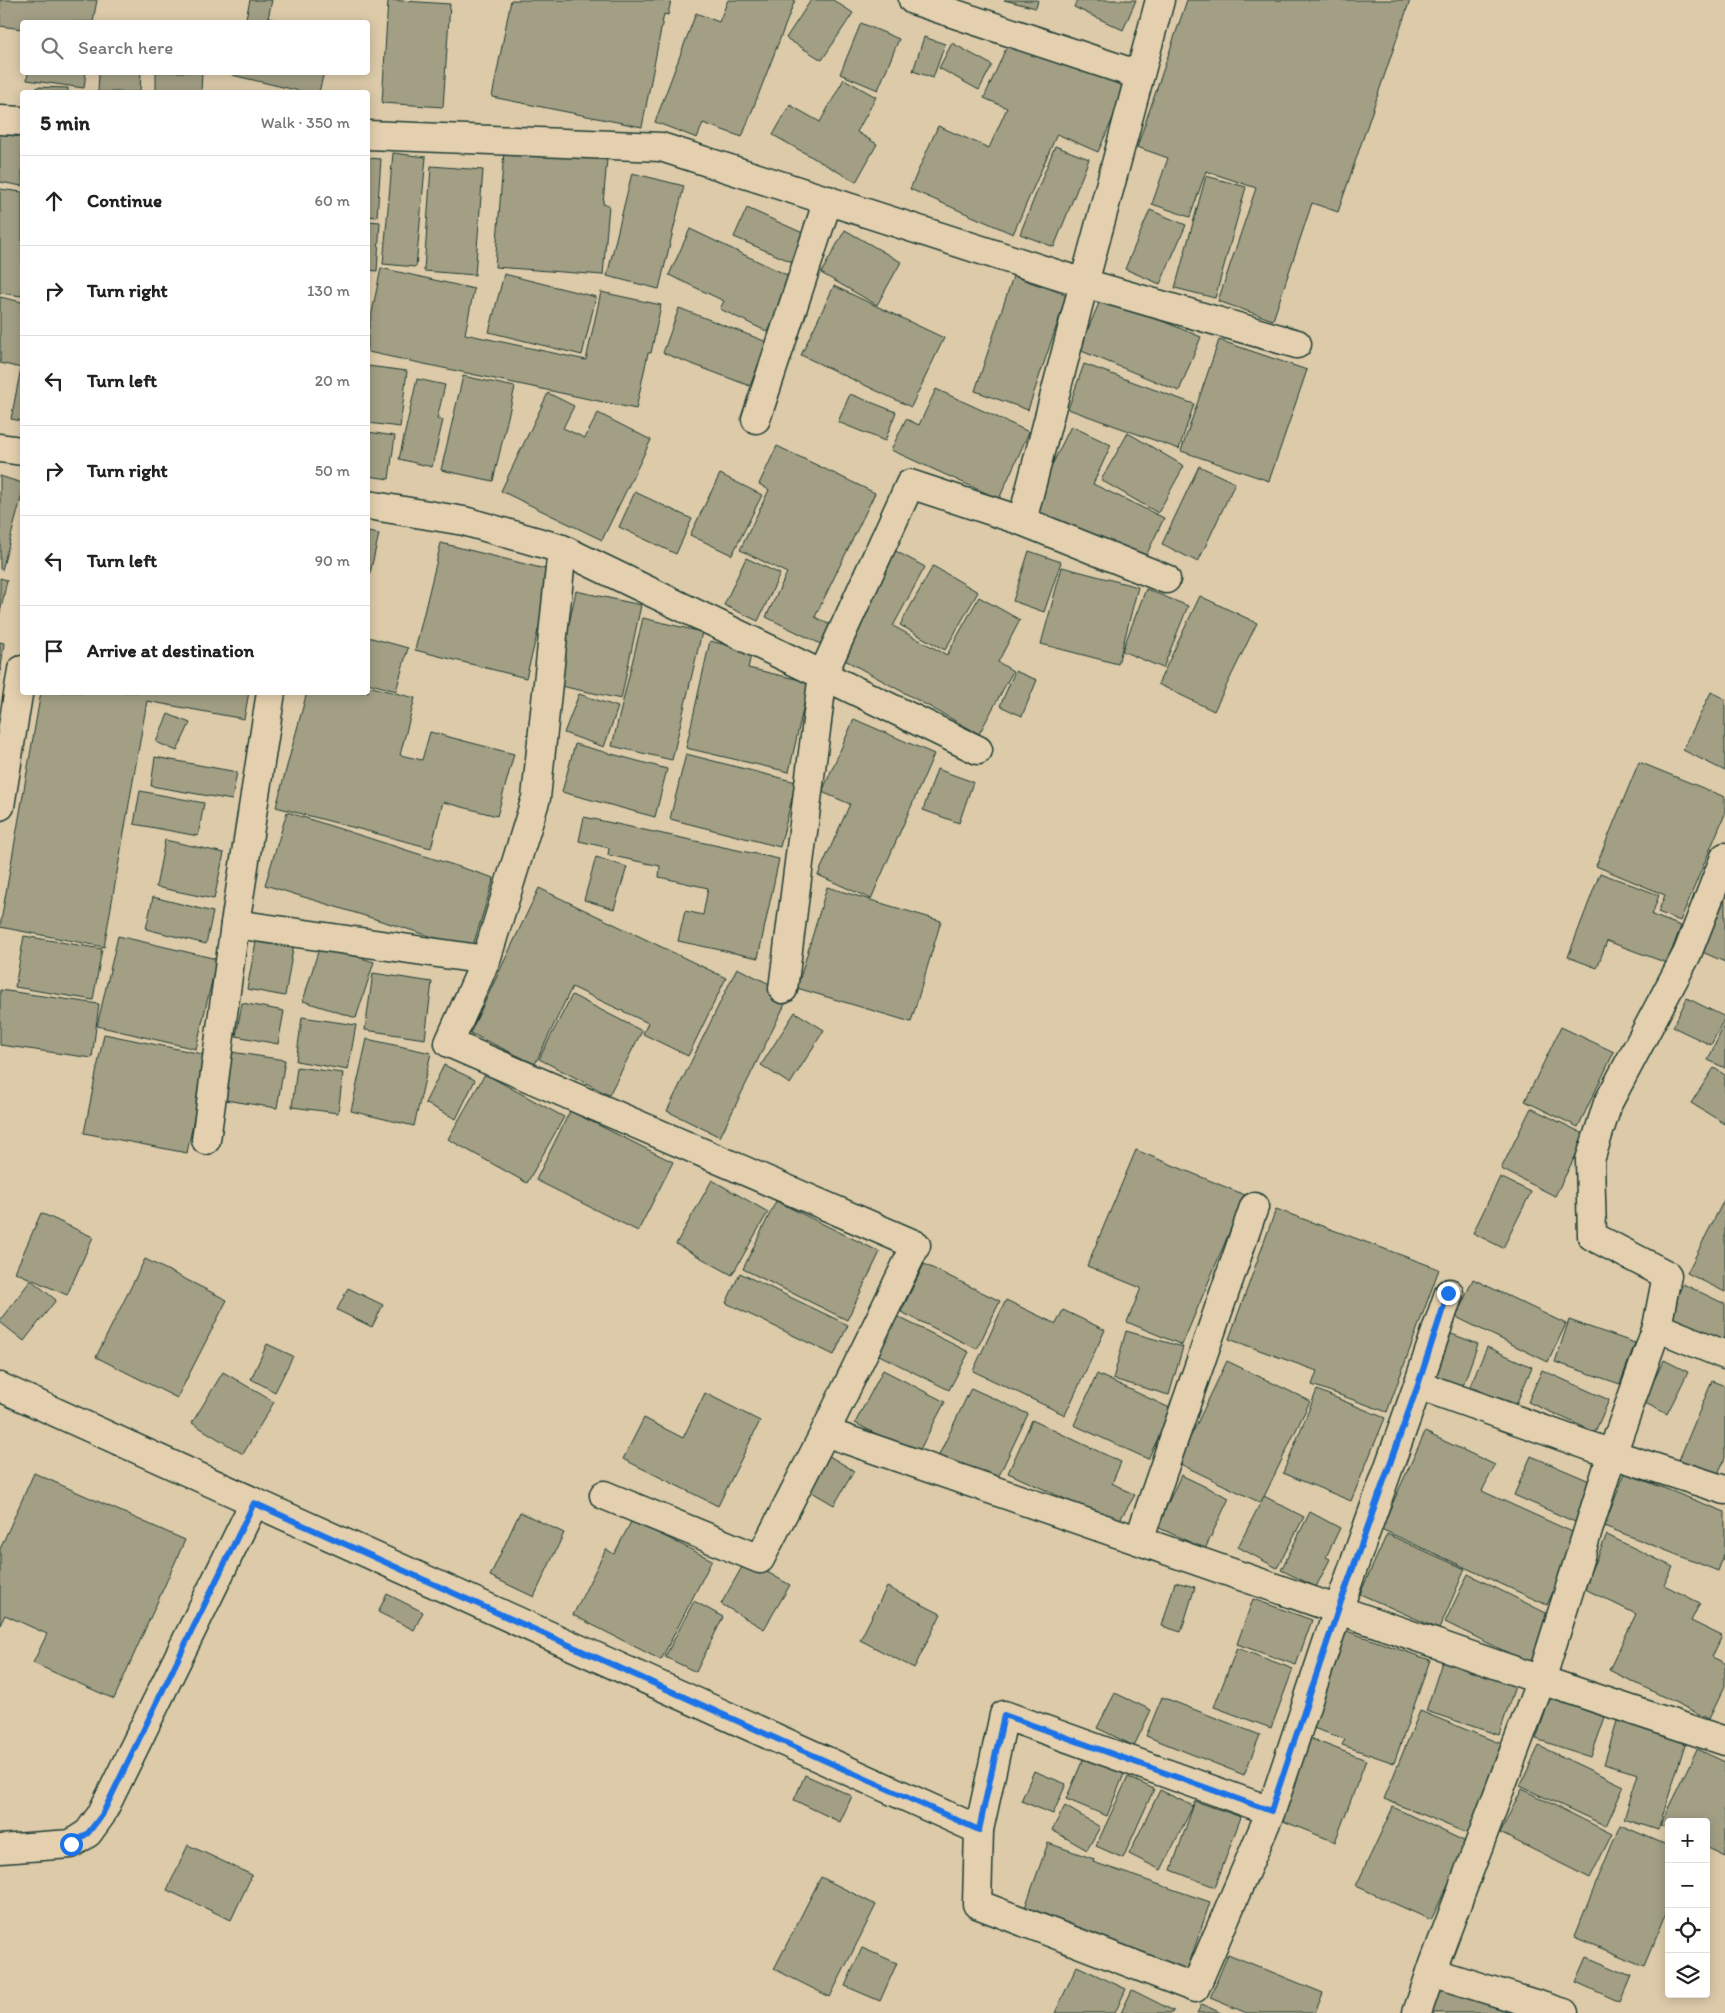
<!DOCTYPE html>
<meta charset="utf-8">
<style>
:root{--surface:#fff;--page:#f6f6f6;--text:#222;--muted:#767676;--line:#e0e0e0}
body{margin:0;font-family:Itim,sans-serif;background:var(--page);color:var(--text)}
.controls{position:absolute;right:15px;bottom:15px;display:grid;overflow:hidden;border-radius:5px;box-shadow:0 2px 12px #0003}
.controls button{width:45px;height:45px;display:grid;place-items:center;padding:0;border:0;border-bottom:1px solid var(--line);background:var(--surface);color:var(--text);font:25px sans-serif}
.stop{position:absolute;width:15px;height:15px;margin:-11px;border:4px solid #1a73e8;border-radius:50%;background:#fff}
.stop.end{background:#1a73e8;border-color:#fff;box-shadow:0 1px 5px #0008}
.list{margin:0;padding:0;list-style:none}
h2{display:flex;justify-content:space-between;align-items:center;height:65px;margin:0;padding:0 20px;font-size:21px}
h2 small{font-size:16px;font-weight:400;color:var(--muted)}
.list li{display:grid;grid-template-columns:32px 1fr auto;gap:15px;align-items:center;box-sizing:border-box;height:90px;padding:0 20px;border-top:1px solid var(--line)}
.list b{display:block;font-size:19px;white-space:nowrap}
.list em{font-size:16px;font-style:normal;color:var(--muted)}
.icon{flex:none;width:28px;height:28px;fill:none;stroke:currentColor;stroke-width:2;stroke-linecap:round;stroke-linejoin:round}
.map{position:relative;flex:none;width:1725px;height:2013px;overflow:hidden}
.search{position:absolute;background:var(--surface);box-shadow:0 2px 12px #0003;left:20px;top:20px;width:350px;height:55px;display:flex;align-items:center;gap:12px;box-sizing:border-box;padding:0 18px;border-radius:5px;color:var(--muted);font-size:19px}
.panel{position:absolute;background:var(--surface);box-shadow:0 2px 12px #0003;left:20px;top:90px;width:350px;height:605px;border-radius:5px}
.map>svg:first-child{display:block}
.building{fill:#a29f85;stroke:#1f3d34}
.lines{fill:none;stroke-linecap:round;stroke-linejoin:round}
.minor-casing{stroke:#1f3d34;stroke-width:31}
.minor{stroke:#e4d0ae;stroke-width:28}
.route{stroke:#1a73e8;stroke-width:6}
</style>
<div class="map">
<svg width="1725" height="2013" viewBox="0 0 1725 2013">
<rect width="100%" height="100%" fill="#dccaa9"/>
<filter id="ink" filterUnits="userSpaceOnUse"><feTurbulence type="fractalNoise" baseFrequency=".02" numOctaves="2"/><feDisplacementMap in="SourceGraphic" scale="10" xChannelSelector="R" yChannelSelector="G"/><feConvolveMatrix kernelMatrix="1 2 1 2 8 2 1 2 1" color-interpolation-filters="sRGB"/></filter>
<g filter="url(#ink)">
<g class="building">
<polygon points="0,0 97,0 93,22 22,22 22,29 0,26"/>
<polygon points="250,0 272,0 268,18 286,22 245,22"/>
<polygon points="388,0 450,4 443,107 382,103"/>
<polygon points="511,0 671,0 668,15 664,14 642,127 492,97"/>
<polygon points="728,0 795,0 742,137 703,123 697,138 655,122 696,13 719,22"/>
<polygon points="811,0 833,0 853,13 822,60 786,38"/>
<polygon points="1004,0 1038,0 1036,8"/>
<polygon points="1077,0 1136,0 1123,30 1074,7"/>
<polygon points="1187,0 1410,0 1338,212 1312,203 1273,320 1218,301 1256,188 1206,171 1190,217 1152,204 1168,158 1137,147"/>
<polygon points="861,23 899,39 878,90 840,74"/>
<polygon points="924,37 945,44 933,78 913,71"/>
<polygon points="1011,37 1127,86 1098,152 1057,134 1013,234 910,189 938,126 989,148 1007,108 984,98"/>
<polygon points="952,43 992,65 979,90 939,68"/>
<polygon points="28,72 86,72 84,88 27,80"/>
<polygon points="99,72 141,72 140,92 98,92"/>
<polygon points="156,72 202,72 201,92 156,92"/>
<polygon points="233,72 324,72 319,92 304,92 232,75"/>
<polygon points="844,79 876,97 857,132 877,144 856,182 773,135 790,105 820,122"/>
<polygon points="37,87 68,88 68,92 37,92"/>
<polygon points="0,134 22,137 22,186 0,182"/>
<polygon points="1055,146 1089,159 1054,247 1020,234"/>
<polygon points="504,151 607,159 603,204 609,205 603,275 495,267"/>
<polygon points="393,153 426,157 416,267 383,264"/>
<polygon points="368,158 381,159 377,217 368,216"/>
<polygon points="431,166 483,170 475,275 424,271"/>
<polygon points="632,173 684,186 659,289 607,276"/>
<polygon points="1206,176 1246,187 1215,298 1175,288"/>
<polygon points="0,189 22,192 22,296 0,293"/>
<polygon points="747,208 805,234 792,262 734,237"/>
<polygon points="1150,210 1186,225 1160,284 1125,269"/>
<polygon points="368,221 380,222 377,271 368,270"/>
<polygon points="690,229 793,278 768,332 720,309 724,301 669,275"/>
<polygon points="845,230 901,262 877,305 821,273"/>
<polygon points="381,268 474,289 465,334 586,360 601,292 661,305 651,353 648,353 636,409 368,352 368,332"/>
<polygon points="504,274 596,297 582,355 489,332"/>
<polygon points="1013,276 1067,295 1028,410 975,391"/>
<polygon points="834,286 944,338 911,407 801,355"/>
<polygon points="1102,296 1201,337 1179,391 1079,350"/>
<polygon points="0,297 22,302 22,421 11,419 21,368 0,363"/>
<polygon points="679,308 767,342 750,386 663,353"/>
<polygon points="1219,340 1307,370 1269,481 1181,451"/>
<polygon points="1084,364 1194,404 1179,449 1068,409"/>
<polygon points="368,366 407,371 400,427 368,423"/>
<polygon points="463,376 515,387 493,481 441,470"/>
<polygon points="417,379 445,385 437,419 443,420 432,467 399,459"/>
<polygon points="936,389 1029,432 999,499 891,450 906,419 919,425"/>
<polygon points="548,393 574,406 563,428 585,438 598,413 651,440 602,540 501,491"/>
<polygon points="850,394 896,412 885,441 838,422"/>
<polygon points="1071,426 1111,445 1093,484 1164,518 1143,562 1031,508"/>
<polygon points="368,432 395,436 389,479 368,476"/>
<polygon points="1128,433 1184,466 1158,513 1101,480"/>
<polygon points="777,446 875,493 815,617 838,629 829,648 766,617 787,573 740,550 769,490 759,484"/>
<polygon points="1199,466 1235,483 1198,562 1162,544"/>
<polygon points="720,474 762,495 732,555 690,535"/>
<polygon points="0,476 22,483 22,495 2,570 0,569"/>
<polygon points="635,492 692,519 676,554 619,527"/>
<polygon points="368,532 379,534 368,582"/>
<polygon points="441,543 553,571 526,678 415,650"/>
<polygon points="892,549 925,567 893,626 947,655 979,597 1020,620 998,662 1013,671 979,734 834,654"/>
<polygon points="1029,551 1061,562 1044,612 1013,601"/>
<polygon points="746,558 780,574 758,621 724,605"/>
<polygon points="933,566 978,592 945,650 900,625"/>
<polygon points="1062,567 1138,587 1118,664 1041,644"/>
<polygon points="0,578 7,580 0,613"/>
<polygon points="1146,589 1188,606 1163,668 1122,651"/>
<polygon points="576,591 641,605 621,699 556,685"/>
<polygon points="1200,596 1257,623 1214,711 1158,684"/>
<polygon points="643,618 702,632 672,760 612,746"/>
<polygon points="368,637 408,648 396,691 368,683"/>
<polygon points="710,641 752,651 748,668 809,682 789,772 686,748"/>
<polygon points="0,642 4,643 0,676"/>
<polygon points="1015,671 1037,680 1022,716 1000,706"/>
<polygon points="368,686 415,698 400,755 422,760 430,732 514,754 497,816 443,802 431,848 276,807 307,692 368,692"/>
<polygon points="41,692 249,692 244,719 147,701 104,947 0,927"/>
<polygon points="1711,692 1725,699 1725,771 1683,750"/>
<polygon points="579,694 618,707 604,747 564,733"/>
<polygon points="168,714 190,723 177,751 156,742"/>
<polygon points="854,719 934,754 871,899 818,875 850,804 822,792"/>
<polygon points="575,744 667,769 655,817 562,792"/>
<polygon points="686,754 796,782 780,847 670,819"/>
<polygon points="155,757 237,772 232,800 151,786"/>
<polygon points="1639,762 1725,797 1725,814 1680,921 1658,912 1665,895 1596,866"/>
<polygon points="937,769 973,782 959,823 923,810"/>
<polygon points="140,791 204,803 198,836 134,824"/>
<polygon points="287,812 494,878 472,949 265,885"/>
<polygon points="584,817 779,859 758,958 678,941 685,911 703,915 708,888 659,877 660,866 608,855 609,848 579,841"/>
<polygon points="165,840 224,853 214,899 156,887"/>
<polygon points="596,857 627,867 614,909 584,900"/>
<polygon points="1600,873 1659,895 1652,915 1681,926 1667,963 1607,941 1597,968 1568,957"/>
<polygon points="827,887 941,921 911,1022 797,988"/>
<polygon points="539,888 726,978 688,1056 643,1034 648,1023 572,987 535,1064 470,1033"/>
<polygon points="1725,896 1725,962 1700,951"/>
<polygon points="153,897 213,912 206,944 146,929"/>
<polygon points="24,936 102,949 93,1000 15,987"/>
<polygon points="118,936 217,959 196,1049 97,1026"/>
<polygon points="257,936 294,943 285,996 247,989"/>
<polygon points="320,945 374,962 356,1018 303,1001"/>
<polygon points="737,968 790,994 720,1137 667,1111"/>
<polygon points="373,973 432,982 425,1039 365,1030"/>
<polygon points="0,990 99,1004 92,1058 0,1045"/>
<polygon points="572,995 642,1031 609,1095 539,1059"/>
<polygon points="1687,998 1725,1017 1711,1045 1673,1027"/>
<polygon points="242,1003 284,1011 278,1044 236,1036"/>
<polygon points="795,1012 824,1030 790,1084 761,1065"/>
<polygon points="302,1017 356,1025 348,1070 296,1061"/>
<polygon points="1725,1023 1725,1068 1708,1060"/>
<polygon points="1561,1027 1614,1052 1578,1127 1525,1101"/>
<polygon points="104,1034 207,1055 187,1153 84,1133"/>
<polygon points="367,1039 431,1053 414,1126 351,1111"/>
<polygon points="231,1052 285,1060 277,1108 225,1100"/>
<polygon points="444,1065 475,1080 456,1119 425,1103"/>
<polygon points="297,1067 343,1073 338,1113 292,1107"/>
<polygon points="1714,1068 1725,1075 1725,1124 1691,1103"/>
<polygon points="485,1074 564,1117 527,1183 448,1139"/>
<polygon points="1531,1108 1586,1135 1555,1196 1501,1169"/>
<polygon points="570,1111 673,1162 638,1231 536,1180"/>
<polygon points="1136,1150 1245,1195 1182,1345 1127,1322 1141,1288 1087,1266"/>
<polygon points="1500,1177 1531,1192 1503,1248 1473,1233"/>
<polygon points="712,1180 768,1212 732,1275 676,1244"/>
<polygon points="1725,1198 1725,1292 1687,1273"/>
<polygon points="776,1201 880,1252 847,1320 743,1269"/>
<polygon points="1276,1209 1439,1269 1387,1412 1312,1385 1317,1371 1229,1339"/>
<polygon points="41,1213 93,1237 67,1295 15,1272"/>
<polygon points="145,1259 227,1300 177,1398 96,1357"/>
<polygon points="924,1264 1000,1301 977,1349 901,1312"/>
<polygon points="740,1273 848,1325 834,1355 726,1303"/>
<polygon points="1473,1279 1566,1324 1548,1362 1456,1317"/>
<polygon points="31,1280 56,1300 24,1341 0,1322 0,1320"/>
<polygon points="1683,1284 1725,1304 1725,1349 1666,1321"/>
<polygon points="348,1288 383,1305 372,1327 337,1310"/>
<polygon points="1006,1300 1056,1324 1063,1310 1105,1330 1065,1415 973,1371"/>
<polygon points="896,1316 969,1352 949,1390 877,1354"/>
<polygon points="1569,1320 1635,1343 1620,1384 1555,1362"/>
<polygon points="1126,1331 1183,1347 1169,1395 1113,1379"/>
<polygon points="1449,1333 1478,1344 1462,1388 1432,1377"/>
<polygon points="267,1344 293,1356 275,1392 251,1379"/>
<polygon points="1487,1347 1532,1367 1515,1407 1470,1386"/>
<polygon points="1664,1360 1688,1372 1667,1414 1643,1402"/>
<polygon points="1227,1361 1310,1401 1261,1503 1178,1463"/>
<polygon points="883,1370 945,1402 917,1455 855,1423"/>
<polygon points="1542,1370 1609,1400 1595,1432 1528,1402"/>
<polygon points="223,1372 274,1402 243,1454 192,1423"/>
<polygon points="1097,1374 1172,1409 1148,1459 1074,1425"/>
<polygon points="1712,1381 1725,1386 1725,1458 1717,1476 1679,1460"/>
<polygon points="971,1388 1028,1414 995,1484 938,1457"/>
<polygon points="1317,1390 1385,1418 1351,1501 1283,1473"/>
<polygon points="705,1393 760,1421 718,1506 623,1459 644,1418 683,1438"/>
<polygon points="1032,1420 1121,1462 1112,1483 1135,1495 1118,1523 1008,1473"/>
<polygon points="1425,1432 1495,1465 1482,1491 1579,1535 1547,1605 1381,1529"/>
<polygon points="826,1454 854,1471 834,1505 805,1488"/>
<polygon points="1531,1456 1592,1482 1575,1522 1514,1495"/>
<polygon points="34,1473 185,1540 114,1699 33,1663 47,1634 5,1615 0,1625 0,1549"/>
<polygon points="1625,1473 1725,1512 1725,1552 1718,1571 1604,1526"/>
<polygon points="1181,1475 1229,1498 1205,1549 1157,1527"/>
<polygon points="1264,1496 1304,1517 1277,1568 1238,1547"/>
<polygon points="520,1512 564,1533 534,1597 490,1576"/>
<polygon points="1310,1512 1340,1528 1326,1557 1330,1559 1316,1587 1281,1570"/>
<polygon points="632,1520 712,1560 661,1660 573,1615 606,1549 614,1554"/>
<polygon points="1387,1534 1465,1569 1439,1629 1360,1594"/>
<polygon points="1607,1535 1673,1567 1664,1585 1700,1603 1691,1621 1722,1636 1712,1657 1725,1663 1725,1686 1709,1719 1609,1670 1636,1614 1583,1588"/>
<polygon points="746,1560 790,1585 764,1629 721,1604"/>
<polygon points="1468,1574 1554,1617 1531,1664 1445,1622"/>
<polygon points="1175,1582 1195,1587 1181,1632 1162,1626"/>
<polygon points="887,1587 941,1614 914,1668 860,1640"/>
<polygon points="387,1594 423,1612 414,1630 378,1612"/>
<polygon points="1253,1599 1312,1620 1296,1665 1237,1644"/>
<polygon points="694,1601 723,1617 696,1672 665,1657"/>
<polygon points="1344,1630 1430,1660 1394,1763 1342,1745 1345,1739 1310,1727"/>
<polygon points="1237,1648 1293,1669 1271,1728 1214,1707"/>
<polygon points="1443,1659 1516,1683 1499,1735 1426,1711"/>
<polygon points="1115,1693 1151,1710 1134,1746 1097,1728"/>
<polygon points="1162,1697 1260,1735 1244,1775 1146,1736"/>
<polygon points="1550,1698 1605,1717 1591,1757 1536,1739"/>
<polygon points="1420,1711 1504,1745 1469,1834 1384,1799"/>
<polygon points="1618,1718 1686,1741 1658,1830 1624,1819 1638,1774 1604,1764"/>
<polygon points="1309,1738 1366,1760 1335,1842 1278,1819"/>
<polygon points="1539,1746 1624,1786 1606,1826 1520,1786"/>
<polygon points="1697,1749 1725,1762 1725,1806 1723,1811 1725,1812 1725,1856 1706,1847 1706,1822 1669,1822 1669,1829 1660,1825"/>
<polygon points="1084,1757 1124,1774 1107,1816 1066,1799"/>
<polygon points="1034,1771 1066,1784 1053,1814 1021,1801"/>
<polygon points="805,1775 852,1796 840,1822 794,1800"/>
<polygon points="1128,1777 1154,1789 1123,1858 1096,1846"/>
<polygon points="1522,1789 1612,1834 1590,1878 1500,1833"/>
<polygon points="1160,1790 1193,1806 1161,1870 1129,1854"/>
<polygon points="1195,1801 1241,1817 1215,1887 1171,1870"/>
<polygon points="1065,1806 1100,1827 1087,1850 1052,1830"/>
<polygon points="1393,1807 1468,1843 1431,1920 1356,1886"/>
<polygon points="1620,1825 1669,1846 1669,1906 1644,1966 1574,1937"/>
<polygon points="1048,1843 1094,1859 1093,1862 1210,1902 1186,1973 1022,1916"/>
<polygon points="188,1845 252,1875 231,1920 167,1890"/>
<polygon points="821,1877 876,1905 830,1997 774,1969"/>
<polygon points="862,1948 897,1963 880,2001 845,1986"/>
<polygon points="1228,1954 1323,1993 1315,2013 1247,2013 1210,1998"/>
<polygon points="1587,1957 1631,1976 1620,2002 1576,1982"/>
<polygon points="1077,1966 1126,1989 1115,2013 1055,2013"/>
<polygon points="1442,1985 1514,2013 1431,2013"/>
<polygon points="1132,1990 1174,2011 1173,2013 1121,2013"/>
<polygon points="1202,2004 1221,2013 1197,2013"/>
</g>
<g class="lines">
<g class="minor-casing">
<g id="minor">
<polyline points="913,0 1139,75"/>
<polyline points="1160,0 1084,283 1297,344"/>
<polyline points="0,120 22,121"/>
<polyline points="368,135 661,147 1084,283 1022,521 910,484 823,674 783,989"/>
<polyline points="756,419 828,200"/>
<polyline points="0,448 22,451"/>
<polyline points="368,505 464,521 562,549 536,798 486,960 449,1043 916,1245 825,1432 1541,1680 1612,1454 1657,1327 1725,1355"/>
<polyline points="1022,521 1166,579"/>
<polyline points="562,549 978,750"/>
<polyline points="271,692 235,924 486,960"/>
<polyline points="0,806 22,670"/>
<polyline points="206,1140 235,924"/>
<polyline points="1657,1327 1667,1275 1592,1236 1590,1160 1608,1103 1687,954 1725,857"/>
<polyline points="1418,1385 1612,1454 1725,1490"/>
<polyline points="0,1387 979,1830"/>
<polyline points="604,1495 760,1559 825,1432"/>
<polyline points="1139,1540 1254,1207"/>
<polyline points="1271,1811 1004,1715 979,1830 977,1904 1195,1988 1271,1811 1338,1610 1418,1385 1449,1293"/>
<polyline points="0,1849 71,1844 88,1833 101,1815 254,1503"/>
<polyline points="1431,1972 1564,2013"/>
<polyline points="1417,2013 1431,1972 1541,1680 1725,1741"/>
</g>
</g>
<use href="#minor" class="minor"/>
</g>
</g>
<g class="lines" filter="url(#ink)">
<polyline class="route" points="71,1844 88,1833 102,1815 254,1503 979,1830 1004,1715 1271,1811 1338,1610 1418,1385 1448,1293"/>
</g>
</svg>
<div class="controls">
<button>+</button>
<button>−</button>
<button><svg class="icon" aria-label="locate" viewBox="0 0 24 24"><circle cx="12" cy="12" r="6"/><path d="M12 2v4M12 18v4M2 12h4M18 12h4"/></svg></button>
<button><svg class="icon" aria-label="layers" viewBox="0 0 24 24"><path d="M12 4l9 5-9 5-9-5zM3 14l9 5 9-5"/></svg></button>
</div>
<div class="stop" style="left:71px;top:1844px"></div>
<div class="stop end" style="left:1448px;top:1293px"></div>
<div class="search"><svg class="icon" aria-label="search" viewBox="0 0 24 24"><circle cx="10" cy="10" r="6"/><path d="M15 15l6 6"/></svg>Search here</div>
<section class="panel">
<h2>5 min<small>Walk · 350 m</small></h2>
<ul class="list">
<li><svg class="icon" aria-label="ahead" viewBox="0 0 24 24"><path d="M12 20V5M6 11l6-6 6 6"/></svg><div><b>Continue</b></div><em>60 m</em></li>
<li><svg class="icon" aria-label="right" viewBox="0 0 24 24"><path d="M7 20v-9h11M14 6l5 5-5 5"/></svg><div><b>Turn right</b></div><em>130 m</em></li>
<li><svg class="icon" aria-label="left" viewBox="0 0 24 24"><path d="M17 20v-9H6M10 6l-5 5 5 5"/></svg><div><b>Turn left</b></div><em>20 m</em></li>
<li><svg class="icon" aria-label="right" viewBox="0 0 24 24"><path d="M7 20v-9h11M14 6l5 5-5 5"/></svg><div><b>Turn right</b></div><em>50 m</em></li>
<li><svg class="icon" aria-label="left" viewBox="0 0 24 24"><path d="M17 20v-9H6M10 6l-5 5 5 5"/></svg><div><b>Turn left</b></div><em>90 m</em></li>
<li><svg class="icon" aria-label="arrive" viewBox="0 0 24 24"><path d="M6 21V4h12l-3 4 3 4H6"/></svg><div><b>Arrive at destination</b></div></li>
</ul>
</section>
</div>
